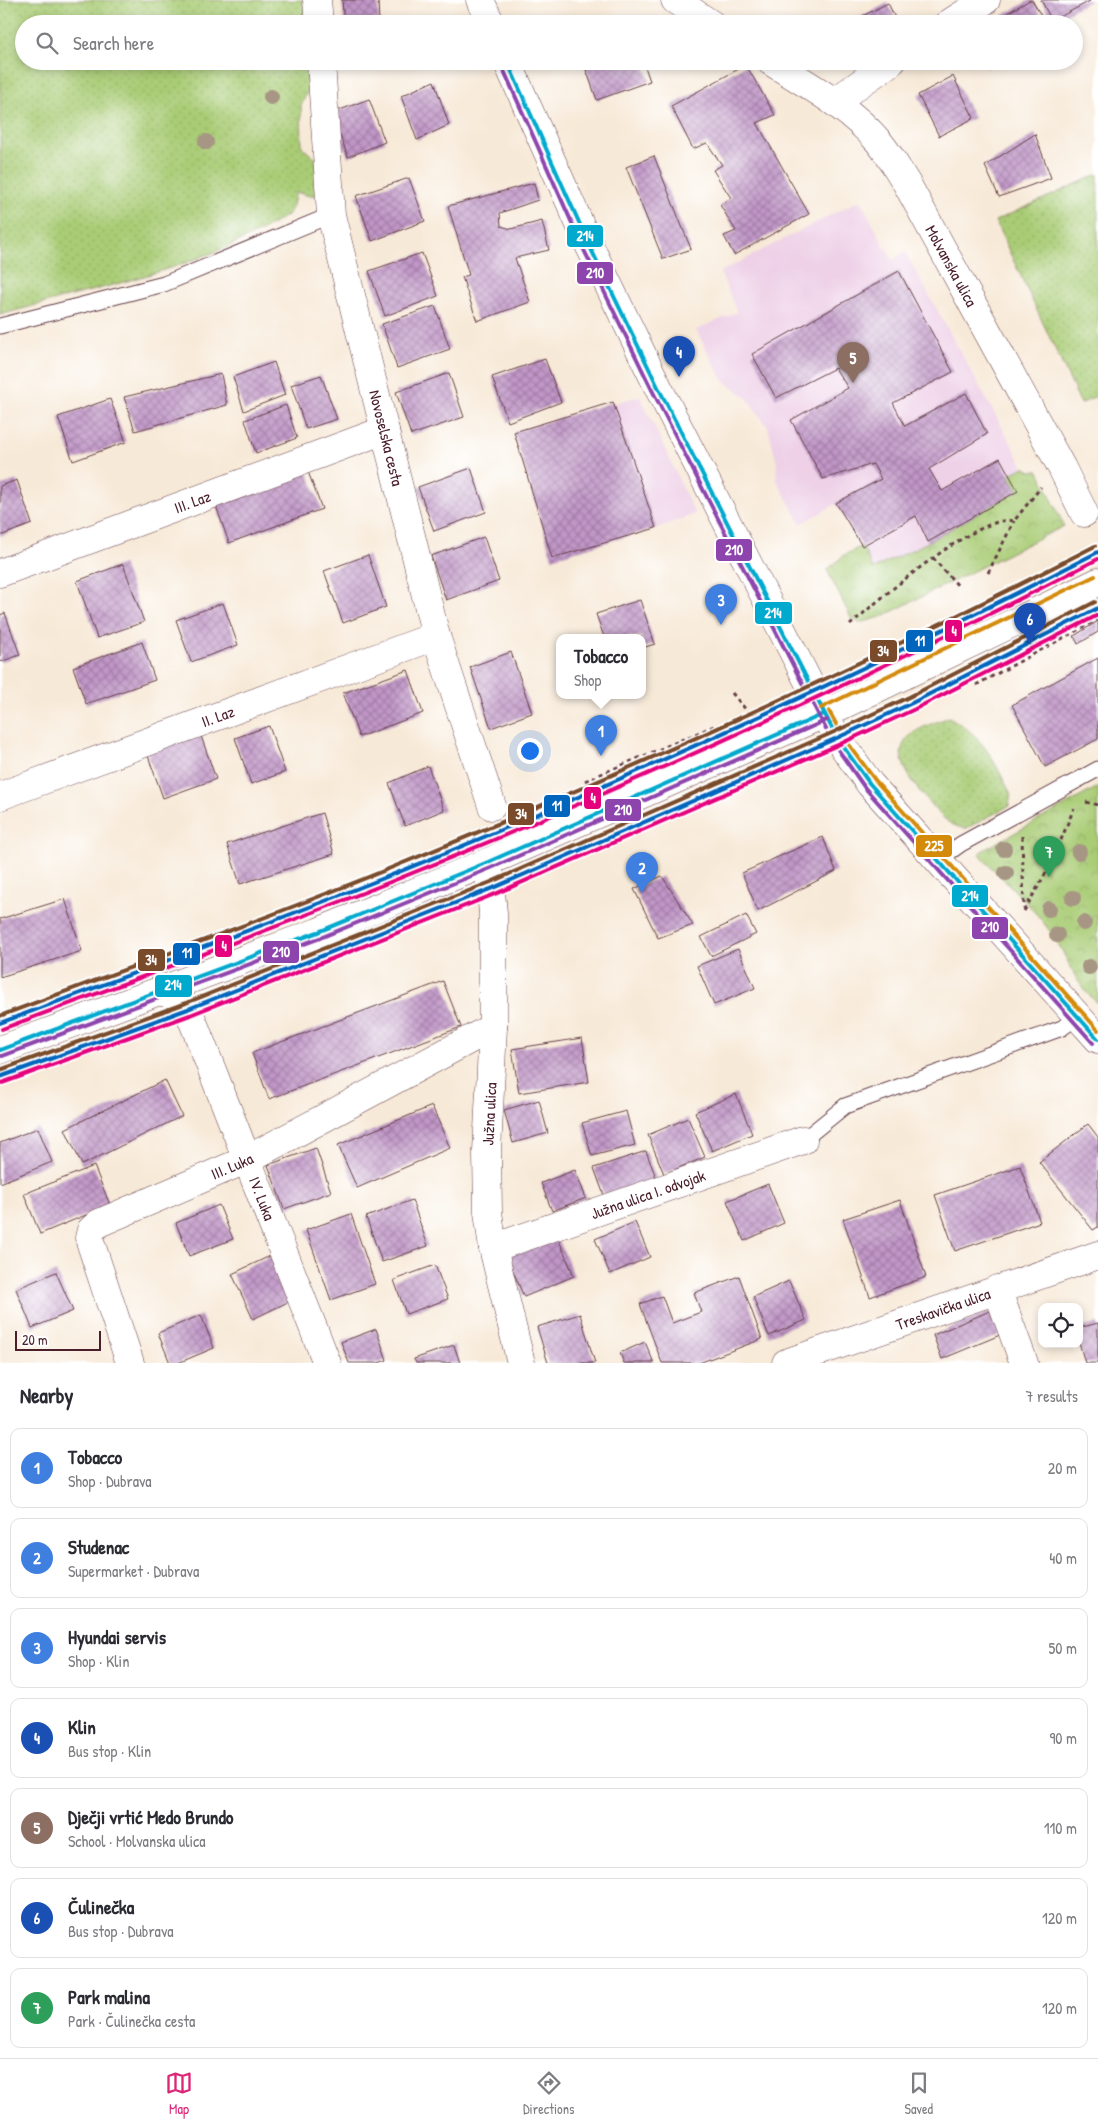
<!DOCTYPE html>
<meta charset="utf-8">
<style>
:root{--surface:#fff;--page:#f7f7f7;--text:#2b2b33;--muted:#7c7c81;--line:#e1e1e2;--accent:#db2777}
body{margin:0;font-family:"Patrick Hand",sans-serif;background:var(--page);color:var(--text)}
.controls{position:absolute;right:15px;bottom:15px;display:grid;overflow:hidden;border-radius:10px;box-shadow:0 2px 8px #0003}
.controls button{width:45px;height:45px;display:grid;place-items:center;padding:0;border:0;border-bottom:1px solid var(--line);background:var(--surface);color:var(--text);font:25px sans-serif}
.scale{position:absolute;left:15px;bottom:12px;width:86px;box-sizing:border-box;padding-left:5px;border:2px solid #4a1f2b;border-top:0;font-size:14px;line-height:18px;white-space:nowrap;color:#4a1f2b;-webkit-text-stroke:4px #fff;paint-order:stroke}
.you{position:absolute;left:529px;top:750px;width:18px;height:18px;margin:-12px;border:4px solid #fff;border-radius:50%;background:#1a73e8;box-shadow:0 0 0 8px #1a73e833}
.badge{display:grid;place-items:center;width:32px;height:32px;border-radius:50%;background:var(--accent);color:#fff;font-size:16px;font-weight:700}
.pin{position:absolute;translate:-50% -41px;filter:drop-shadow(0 1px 2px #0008)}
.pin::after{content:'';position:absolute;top:26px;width:18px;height:15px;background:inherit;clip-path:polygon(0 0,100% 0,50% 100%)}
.popup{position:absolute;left:556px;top:634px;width:90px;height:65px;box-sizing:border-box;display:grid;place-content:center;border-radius:10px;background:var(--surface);filter:drop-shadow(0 1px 4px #0005);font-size:16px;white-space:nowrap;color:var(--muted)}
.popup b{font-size:19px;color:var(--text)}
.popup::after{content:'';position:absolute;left:50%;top:100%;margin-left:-10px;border:10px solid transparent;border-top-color:var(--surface)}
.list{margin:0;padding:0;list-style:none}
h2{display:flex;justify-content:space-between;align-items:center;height:65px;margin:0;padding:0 20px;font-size:21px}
h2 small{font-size:16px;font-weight:400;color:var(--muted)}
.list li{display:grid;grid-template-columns:32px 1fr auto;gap:15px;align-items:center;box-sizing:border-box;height:80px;margin:0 10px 10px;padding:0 10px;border:1px solid var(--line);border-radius:10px}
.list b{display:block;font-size:19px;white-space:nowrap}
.list p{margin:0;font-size:16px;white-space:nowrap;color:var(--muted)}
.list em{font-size:16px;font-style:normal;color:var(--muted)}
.icon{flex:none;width:28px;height:28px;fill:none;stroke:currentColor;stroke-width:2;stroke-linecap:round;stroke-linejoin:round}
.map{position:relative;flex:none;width:1098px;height:1363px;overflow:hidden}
.search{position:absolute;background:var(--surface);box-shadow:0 2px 8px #0003;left:15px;right:15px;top:15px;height:55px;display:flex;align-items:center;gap:12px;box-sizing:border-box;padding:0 18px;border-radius:28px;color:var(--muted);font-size:19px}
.sheet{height:695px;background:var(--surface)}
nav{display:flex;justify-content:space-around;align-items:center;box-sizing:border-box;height:70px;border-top:1px solid var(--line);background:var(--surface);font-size:14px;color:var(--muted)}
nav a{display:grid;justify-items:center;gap:2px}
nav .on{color:var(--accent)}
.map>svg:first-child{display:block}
.built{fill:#eed0e7}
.grass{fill:url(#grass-dots);stroke:#7a7650}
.park{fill:url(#park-crowns);stroke:#7a7650}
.building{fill:url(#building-cross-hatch)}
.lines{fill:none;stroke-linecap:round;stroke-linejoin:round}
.lane-casing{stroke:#643d45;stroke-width:17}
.street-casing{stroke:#643d45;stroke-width:29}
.secondary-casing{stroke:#643d45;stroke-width:29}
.path{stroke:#643d45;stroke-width:3;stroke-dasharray:4 4;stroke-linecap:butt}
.lane{stroke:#fff;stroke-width:15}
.street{stroke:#fff;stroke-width:28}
.secondary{stroke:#fff;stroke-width:28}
.bus-1-casing{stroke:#fff;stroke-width:8}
.bus-2-casing{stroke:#fff;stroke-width:8}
.bus-3-casing{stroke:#fff;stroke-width:8}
.bus-1{stroke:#00a9ce;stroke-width:4}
.bus-2{stroke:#8e44ad;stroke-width:4}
.bus-3{stroke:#d48b09;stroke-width:4}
.tram-1-casing{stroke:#fff;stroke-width:8}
.tram-2-casing{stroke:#fff;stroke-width:8}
.tram-3-casing{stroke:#fff;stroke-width:8}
.tram-1{stroke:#0065bd;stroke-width:4}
.tram-2{stroke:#e5007d;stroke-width:4}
.tram-3{stroke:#7a4b2a;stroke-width:4}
.tree{fill:#a79684}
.labels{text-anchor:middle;stroke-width:4.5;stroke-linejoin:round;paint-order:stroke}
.street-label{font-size:16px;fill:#4a1f2b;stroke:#fff}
.line-badge{stroke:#fff;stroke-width:2}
.badge-label{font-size:14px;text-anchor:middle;font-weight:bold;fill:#fff}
</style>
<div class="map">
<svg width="1098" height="1363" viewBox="0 0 1098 1363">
<defs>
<pattern id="grass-dots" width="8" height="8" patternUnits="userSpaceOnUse" patternTransform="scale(1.25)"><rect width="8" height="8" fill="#a9cc75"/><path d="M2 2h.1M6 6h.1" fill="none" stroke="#93af65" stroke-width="1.8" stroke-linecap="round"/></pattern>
<pattern id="park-crowns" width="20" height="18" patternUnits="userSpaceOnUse" patternTransform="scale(1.25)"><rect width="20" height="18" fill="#a9cc75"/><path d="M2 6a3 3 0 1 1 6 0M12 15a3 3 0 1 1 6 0" fill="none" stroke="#93af65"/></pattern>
<pattern id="building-cross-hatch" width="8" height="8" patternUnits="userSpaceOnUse" patternTransform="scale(1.25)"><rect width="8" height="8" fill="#c197c8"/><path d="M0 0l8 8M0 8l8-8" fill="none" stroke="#9f7ba3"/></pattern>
</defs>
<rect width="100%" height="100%" fill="#fff"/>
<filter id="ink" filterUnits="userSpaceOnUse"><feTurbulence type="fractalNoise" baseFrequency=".02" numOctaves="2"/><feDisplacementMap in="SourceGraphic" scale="10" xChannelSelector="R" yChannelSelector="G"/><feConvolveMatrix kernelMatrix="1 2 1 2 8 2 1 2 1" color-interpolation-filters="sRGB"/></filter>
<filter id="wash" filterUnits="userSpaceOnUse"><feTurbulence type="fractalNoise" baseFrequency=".0096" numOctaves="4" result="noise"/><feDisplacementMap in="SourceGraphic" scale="20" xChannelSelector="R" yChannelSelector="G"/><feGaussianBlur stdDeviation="1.12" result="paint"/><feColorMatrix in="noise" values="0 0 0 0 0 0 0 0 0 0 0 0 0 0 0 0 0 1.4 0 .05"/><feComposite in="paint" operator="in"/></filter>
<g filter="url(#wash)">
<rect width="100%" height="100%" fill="#f7e9d7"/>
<g class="built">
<polygon points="860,200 892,260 905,252 1024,467 1010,475 1018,491 928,542 873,569 836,504 801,524 776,479 777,464 768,427 746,397 723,380 696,330 737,312 720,272"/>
<polygon points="640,396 695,514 656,528 552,558 514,432"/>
</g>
<g class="grass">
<path d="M0,0H303L306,9V24H24V61H307L308,91L301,105L302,147L317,160L321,194L310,196L296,192C294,197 294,205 291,210C288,216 279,220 273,224C194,270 88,290 0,315Z"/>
<polygon points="1098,174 1098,395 1081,404 995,221"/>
<path d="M949,717C985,737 993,760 1011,794L1009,806L965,829C959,827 951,825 947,821C933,809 895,767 902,748C908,729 933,724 949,717Z"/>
</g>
<g class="park">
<polygon points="1024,467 1031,471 1039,471 1064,526 881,617 860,623 851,618 827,570 844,555 862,546 873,569 928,542 1018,491 1009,475"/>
<path d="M1098,787V1003C1075,987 1068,956 1052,934C1032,906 1006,882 982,858L980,852Z"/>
</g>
<g id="blocks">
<g class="building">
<polygon points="342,0 378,0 379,24 344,24"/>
<polygon points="1030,0 1032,0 1046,24 1007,24 1002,16"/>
<polygon points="1041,0 1089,0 1090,1 1052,21"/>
<polygon points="888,3 898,24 847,24"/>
<polygon points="997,19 1000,24 988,24"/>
<polygon points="583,61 643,61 650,81 597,100"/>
<polygon points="982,61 998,61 986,68"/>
<polygon points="746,65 775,115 757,123 809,214 734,255 724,236 736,231 720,205 731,198 713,170 722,165 707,143 693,149 671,106"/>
<polygon points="953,76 974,118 939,136 918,95"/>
<polygon points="434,81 449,125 417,140 401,96"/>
<polygon points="369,99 385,142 348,157 332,113"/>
<polygon points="1035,134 1051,178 999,197 985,166"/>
<polygon points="654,156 691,249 663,259 626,167"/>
<polygon points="409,178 425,221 372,241 356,196"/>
<polygon points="534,183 538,200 500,213 501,226 511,229 542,221 549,250 515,258 530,302 477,321 462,277 469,275 448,206"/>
<polygon points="422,253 438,296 385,316 369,271"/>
<polygon points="899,271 953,372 893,403 905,426 966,393 987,434 929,469 942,491 1000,458 1018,491 928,542 916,516 862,546 836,503 881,479 873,464 823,479 791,420 848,388 835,368 776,398 752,354"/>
<polygon points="435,306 450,349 397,368 382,324"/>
<polygon points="545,359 561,402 508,422 492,377"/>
<polygon points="274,362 285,395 244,411 233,377"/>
<polygon points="449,373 464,417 411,435 396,392"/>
<polygon points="221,374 227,405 135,431 124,397"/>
<polygon points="321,375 337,419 306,429 291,385"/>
<polygon points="110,399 126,442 73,461 58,417"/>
<polygon points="613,402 656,528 552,558 514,432"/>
<polygon points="286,405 297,438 256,453 245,420"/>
<polygon points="471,468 486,512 434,531 418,487"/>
<polygon points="307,469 322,509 229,543 215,503"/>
<polygon points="17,480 32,524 0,536 0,486"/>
<polygon points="484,537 499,581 446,600 431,556"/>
<polygon points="368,555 386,607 343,623 324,571"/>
<polygon points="123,564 144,622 97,638 77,581"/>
<polygon points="640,600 655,644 642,648 642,637 604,637 596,614"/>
<polygon points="223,603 238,645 191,662 176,620"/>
<polygon points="5,613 20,655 0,662 0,615"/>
<polygon points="1098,621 1098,632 1078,644 1074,636"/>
<polygon points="142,642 155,680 86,704 73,667"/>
<polygon points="511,652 532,713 491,728 470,667"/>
<polygon points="1098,658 1098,739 1045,767 1012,705"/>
<polygon points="408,670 423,713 359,737 343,693"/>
<polygon points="269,726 285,772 251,784 235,738"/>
<polygon points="200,733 216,779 163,798 147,753"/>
<polygon points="428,766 444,810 405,826 389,783"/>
<polygon points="322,813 334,854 240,884 227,844"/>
<polygon points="823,837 836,871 758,911 742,873"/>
<polygon points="662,876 693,925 658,938 634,889"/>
<polygon points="65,899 82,951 0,977 0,919"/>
<polygon points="746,915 756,934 711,956 701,937"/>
<polygon points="738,949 755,988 714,1005 697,966"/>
<polygon points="443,981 461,1027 269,1099 252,1053"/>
<polygon points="582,1038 589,1082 519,1093 512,1049"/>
<polygon points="165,1080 182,1116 82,1165 65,1129"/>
<polygon points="736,1094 752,1134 712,1151 695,1112"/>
<polygon points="539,1100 548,1133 513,1143 504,1110"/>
<polygon points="432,1106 450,1148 357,1188 338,1145"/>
<polygon points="626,1111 635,1145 592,1156 582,1123"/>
<polygon points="688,1118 705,1157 664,1174 648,1135"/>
<polygon points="1088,1124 1098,1137 1098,1227 1093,1230 1039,1162"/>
<polygon points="38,1128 52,1162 0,1183 0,1143"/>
<polygon points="316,1148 331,1192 284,1209 268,1165"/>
<polygon points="646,1151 657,1180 605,1198 594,1168"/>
<polygon points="94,1166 110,1205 40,1234 24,1194"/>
<polygon points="1020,1166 1040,1222 955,1251 935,1195"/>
<polygon points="575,1170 586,1198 552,1211 541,1183"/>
<polygon points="768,1184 784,1223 744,1241 727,1201"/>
<polygon points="412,1200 428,1246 382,1262 366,1217"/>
<polygon points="900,1200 926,1277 870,1297 843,1219"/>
<polygon points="219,1205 233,1239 189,1256 176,1223"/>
<polygon points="351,1214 375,1284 331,1300 306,1230"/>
<polygon points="635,1222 650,1257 610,1274 595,1239"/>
<polygon points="556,1233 574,1276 524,1297 506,1254"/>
<polygon points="270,1256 292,1300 253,1319 232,1274"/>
<polygon points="435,1265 448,1299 406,1314 394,1280"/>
<polygon points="56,1272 73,1311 32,1328 16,1289"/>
<polygon points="739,1276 762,1339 699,1363 662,1363 640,1304 662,1296 672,1323 701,1312 694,1293"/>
<polygon points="789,1281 806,1320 769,1336 753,1297"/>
<polygon points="990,1311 1000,1335 942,1359 933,1335"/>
<polygon points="580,1314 595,1363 548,1363 537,1327"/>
<polygon points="201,1315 214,1348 178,1363 170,1363 158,1333"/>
<polygon points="1098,1323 1098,1363 1085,1363 1079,1342 1079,1328"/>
<polygon points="376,1329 387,1360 378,1363 349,1363 341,1342"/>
<polygon points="645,1342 654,1363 624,1363 620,1353"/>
<polygon points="454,1345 460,1363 416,1363 414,1359"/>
</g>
</g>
</g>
<g filter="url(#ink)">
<use href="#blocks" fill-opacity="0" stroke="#643d45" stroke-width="1"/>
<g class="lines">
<g class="lane-casing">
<g id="lane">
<polyline points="0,326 164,284 331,215"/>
<polyline points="937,861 961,844 1098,769"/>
<polyline points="803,1140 845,1106 1062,1028 1077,1017"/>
</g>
</g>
<g class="street-casing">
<g id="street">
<polyline points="317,0 319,24"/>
<polyline points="675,0 711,24"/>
<polyline points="948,24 986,0"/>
<path id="s1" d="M321,61L331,215L436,636L492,806"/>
<path id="s2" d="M770,61C809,86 849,107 879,142C890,155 898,170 907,184L1062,468L1084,513"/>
<polyline points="834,102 892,61"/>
<path id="s3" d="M0,573L385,430"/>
<path id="s4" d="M0,796L436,636"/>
<polyline points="488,862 493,913 493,1027 487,1152 488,1212 493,1248 521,1363"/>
<path id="s5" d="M160,991L178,997L188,1009L327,1363"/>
<path id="s6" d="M493,1248L803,1140"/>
<polyline points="997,1289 1024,1363"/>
<path id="s7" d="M130,1363L89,1238L91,1230L99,1223L248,1159L493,1027"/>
<path id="s8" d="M786,1363L1098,1255"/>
</g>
</g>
<g class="secondary-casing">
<g id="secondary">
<polyline points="480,0 491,24"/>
<polyline points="507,61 590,247 658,387 837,738 870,784 1098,1039"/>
<polyline points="0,1050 318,932 488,862 824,714 1098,582"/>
</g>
</g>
<g class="path">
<polyline points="933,558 959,587"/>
<polyline points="988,573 1014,521"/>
<path d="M850,625C877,601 980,512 1014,521L1041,487"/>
<polyline points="976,685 1098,619"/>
<polyline points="732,693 747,711"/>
<polyline points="585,781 714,726"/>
<polyline points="1086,802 1098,805"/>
<polyline points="1022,836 1024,909"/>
<polyline points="1024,911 1052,862 1074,808"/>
</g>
<use href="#lane" class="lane"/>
<use href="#street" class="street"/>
<use href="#secondary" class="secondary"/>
<g class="bus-1-casing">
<g id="bus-1">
<polyline points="507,61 590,247 658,387 837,738 870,784 1098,1039"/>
<polyline points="0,1050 318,932 488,862 824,714"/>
</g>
</g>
<g class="bus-2-casing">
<g id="bus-2">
<polyline points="501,64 584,250 652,390 832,741 865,788 1093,1043"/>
<polyline points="2,1056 320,938 491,868 827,720"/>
</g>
</g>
<g class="bus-3-casing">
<g id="bus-3">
<polyline points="821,708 1095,576"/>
<polyline points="829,711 842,735 875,780 1098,1030"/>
</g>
</g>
<use href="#bus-1" class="bus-1"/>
<use href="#bus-2" class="bus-2"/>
<use href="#bus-3" class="bus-3"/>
<g class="tram-1-casing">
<g id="tram-1">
<path d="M0,1023C133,973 267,925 399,872C636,776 870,669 1098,552"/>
<polyline points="0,1077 188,1009 493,888 837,738 912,703 1098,608"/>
</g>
</g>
<g class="tram-2-casing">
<g id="tram-2">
<path d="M2,1029C135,979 269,931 400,878C638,783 871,676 1098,559"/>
<polyline points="2,1083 190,1015 495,894 840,744 915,709 1098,615"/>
</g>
</g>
<g class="tram-3-casing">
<g id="tram-3">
<path d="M0,1016C133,966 267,919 398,865C635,769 868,663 1095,546"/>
<polyline points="0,1070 186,1003 491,882 834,732 909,697 1095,602"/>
</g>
</g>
<use href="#tram-1" class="tram-1"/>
<use href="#tram-2" class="tram-2"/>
<use href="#tram-3" class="tram-3"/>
</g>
<g class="tree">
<circle cx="271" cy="97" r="8"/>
<circle cx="206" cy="142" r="8"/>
<circle cx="1004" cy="849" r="8"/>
<circle cx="1079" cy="852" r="8"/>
<circle cx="1006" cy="873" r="8"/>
<circle cx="1073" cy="898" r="8"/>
<circle cx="1049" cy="909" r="8"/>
<circle cx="1084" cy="923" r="8"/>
<circle cx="1057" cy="935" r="8"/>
<circle cx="1089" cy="967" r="8"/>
</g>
</g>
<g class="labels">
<g class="street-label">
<text dy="6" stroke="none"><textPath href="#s2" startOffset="280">Molvanska ulica</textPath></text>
<text dy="6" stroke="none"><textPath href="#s1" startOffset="384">Novoselska cesta</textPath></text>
<text dy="6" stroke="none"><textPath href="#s3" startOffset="205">III. Laz</textPath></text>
<text dy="6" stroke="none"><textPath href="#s4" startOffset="232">II. Laz</textPath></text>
<text transform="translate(489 1114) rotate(-87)" y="6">Južna ulica</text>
<text dy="6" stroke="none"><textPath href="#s7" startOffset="295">III. Luka</textPath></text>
<text dy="6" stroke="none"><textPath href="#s6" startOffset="164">Južna ulica I. odvojak</textPath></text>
<text dy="6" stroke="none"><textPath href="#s5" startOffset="238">IV. Luka</textPath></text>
<text dy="6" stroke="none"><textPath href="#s8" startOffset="166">Treskavička ulica</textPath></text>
</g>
</g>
<g class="line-badge">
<rect x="566" y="224" width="38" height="24" rx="5" fill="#00a9ce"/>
<rect x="576" y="261" width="38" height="24" rx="5" fill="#8e44ad"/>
<rect x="715" y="538" width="38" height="24" rx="5" fill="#8e44ad"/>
<rect x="754" y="601" width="39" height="24" rx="5" fill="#00a9ce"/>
<rect x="944" y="619" width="19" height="24" rx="5" fill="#e5007d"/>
<rect x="905" y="629" width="29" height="24" rx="5" fill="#0065bd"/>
<rect x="869" y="639" width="29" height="24" rx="5" fill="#7a4b2a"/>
<rect x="583" y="786" width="19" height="24" rx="5" fill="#e5007d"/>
<rect x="543" y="794" width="28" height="24" rx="5" fill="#0065bd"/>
<rect x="604" y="798" width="38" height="24" rx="5" fill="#8e44ad"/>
<rect x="507" y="802" width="28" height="24" rx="5" fill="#7a4b2a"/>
<rect x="915" y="834" width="38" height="24" rx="5" fill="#d48b09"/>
<rect x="951" y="884" width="38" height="24" rx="5" fill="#00a9ce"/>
<rect x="971" y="916" width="38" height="24" rx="5" fill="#8e44ad"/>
<rect x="214" y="934" width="19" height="24" rx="5" fill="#e5007d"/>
<rect x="262" y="940" width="38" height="24" rx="5" fill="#8e44ad"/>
<rect x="172" y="942" width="29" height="24" rx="5" fill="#0065bd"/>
<rect x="137" y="948" width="29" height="24" rx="5" fill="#7a4b2a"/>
<rect x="154" y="974" width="39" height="24" rx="5" fill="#00a9ce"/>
</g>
<g class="badge-label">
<text x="585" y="241">214</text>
<text x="595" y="278">210</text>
<text x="734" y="555">210</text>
<text x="773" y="618">214</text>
<text x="954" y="636">4</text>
<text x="920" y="646">11</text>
<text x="883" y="656">34</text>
<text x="593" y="803">4</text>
<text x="557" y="811">11</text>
<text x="623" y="815">210</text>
<text x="521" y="819">34</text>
<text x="934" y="851">225</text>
<text x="970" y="901">214</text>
<text x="990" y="932">210</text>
<text x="224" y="951">4</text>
<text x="281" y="957">210</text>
<text x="187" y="958">11</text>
<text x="151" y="965">34</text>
<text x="173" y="990">214</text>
</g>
</svg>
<div class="controls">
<button><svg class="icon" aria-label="locate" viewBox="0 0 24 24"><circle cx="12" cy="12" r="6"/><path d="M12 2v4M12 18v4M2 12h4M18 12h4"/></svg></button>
</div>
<div class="scale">20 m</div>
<div class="you"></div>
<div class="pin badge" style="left:601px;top:756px;background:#3f7fe0">1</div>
<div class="popup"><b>Tobacco</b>Shop</div>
<div class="pin badge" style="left:642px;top:893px;background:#3f7fe0">2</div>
<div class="pin badge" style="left:721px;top:625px;background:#3f7fe0">3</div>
<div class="pin badge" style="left:679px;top:377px;background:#1a4fb4">4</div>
<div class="pin badge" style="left:853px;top:383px;background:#8d6e63">5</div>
<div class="pin badge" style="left:1030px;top:644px;background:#1a4fb4">6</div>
<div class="pin badge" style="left:1049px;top:877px;background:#2e9e5b">7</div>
<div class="search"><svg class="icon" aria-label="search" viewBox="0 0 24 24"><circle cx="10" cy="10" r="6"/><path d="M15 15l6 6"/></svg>Search here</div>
</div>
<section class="sheet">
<h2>Nearby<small>7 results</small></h2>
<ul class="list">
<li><span class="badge" style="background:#3f7fe0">1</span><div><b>Tobacco</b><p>Shop · Dubrava</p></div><em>20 m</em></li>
<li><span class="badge" style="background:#3f7fe0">2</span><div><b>Studenac</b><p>Supermarket · Dubrava</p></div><em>40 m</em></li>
<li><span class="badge" style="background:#3f7fe0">3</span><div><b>Hyundai servis</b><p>Shop · Klin</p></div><em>50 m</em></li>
<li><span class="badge" style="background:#1a4fb4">4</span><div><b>Klin</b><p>Bus stop · Klin</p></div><em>90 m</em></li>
<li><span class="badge" style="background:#8d6e63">5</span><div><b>Dječji vrtić Medo Brundo</b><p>School · Molvanska ulica</p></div><em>110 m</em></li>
<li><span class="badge" style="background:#1a4fb4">6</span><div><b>Čulinečka</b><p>Bus stop · Dubrava</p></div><em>120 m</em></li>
<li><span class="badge" style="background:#2e9e5b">7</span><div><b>Park malina</b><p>Park · Čulinečka cesta</p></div><em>120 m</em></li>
</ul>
</section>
<nav>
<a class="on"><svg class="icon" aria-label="map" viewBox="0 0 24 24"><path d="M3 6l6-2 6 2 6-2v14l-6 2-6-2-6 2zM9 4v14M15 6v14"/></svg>Map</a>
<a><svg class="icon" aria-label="directions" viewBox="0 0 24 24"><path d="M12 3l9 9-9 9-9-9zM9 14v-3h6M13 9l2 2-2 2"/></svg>Directions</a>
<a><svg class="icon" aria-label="saved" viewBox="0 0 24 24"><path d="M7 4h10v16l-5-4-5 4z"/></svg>Saved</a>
</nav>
